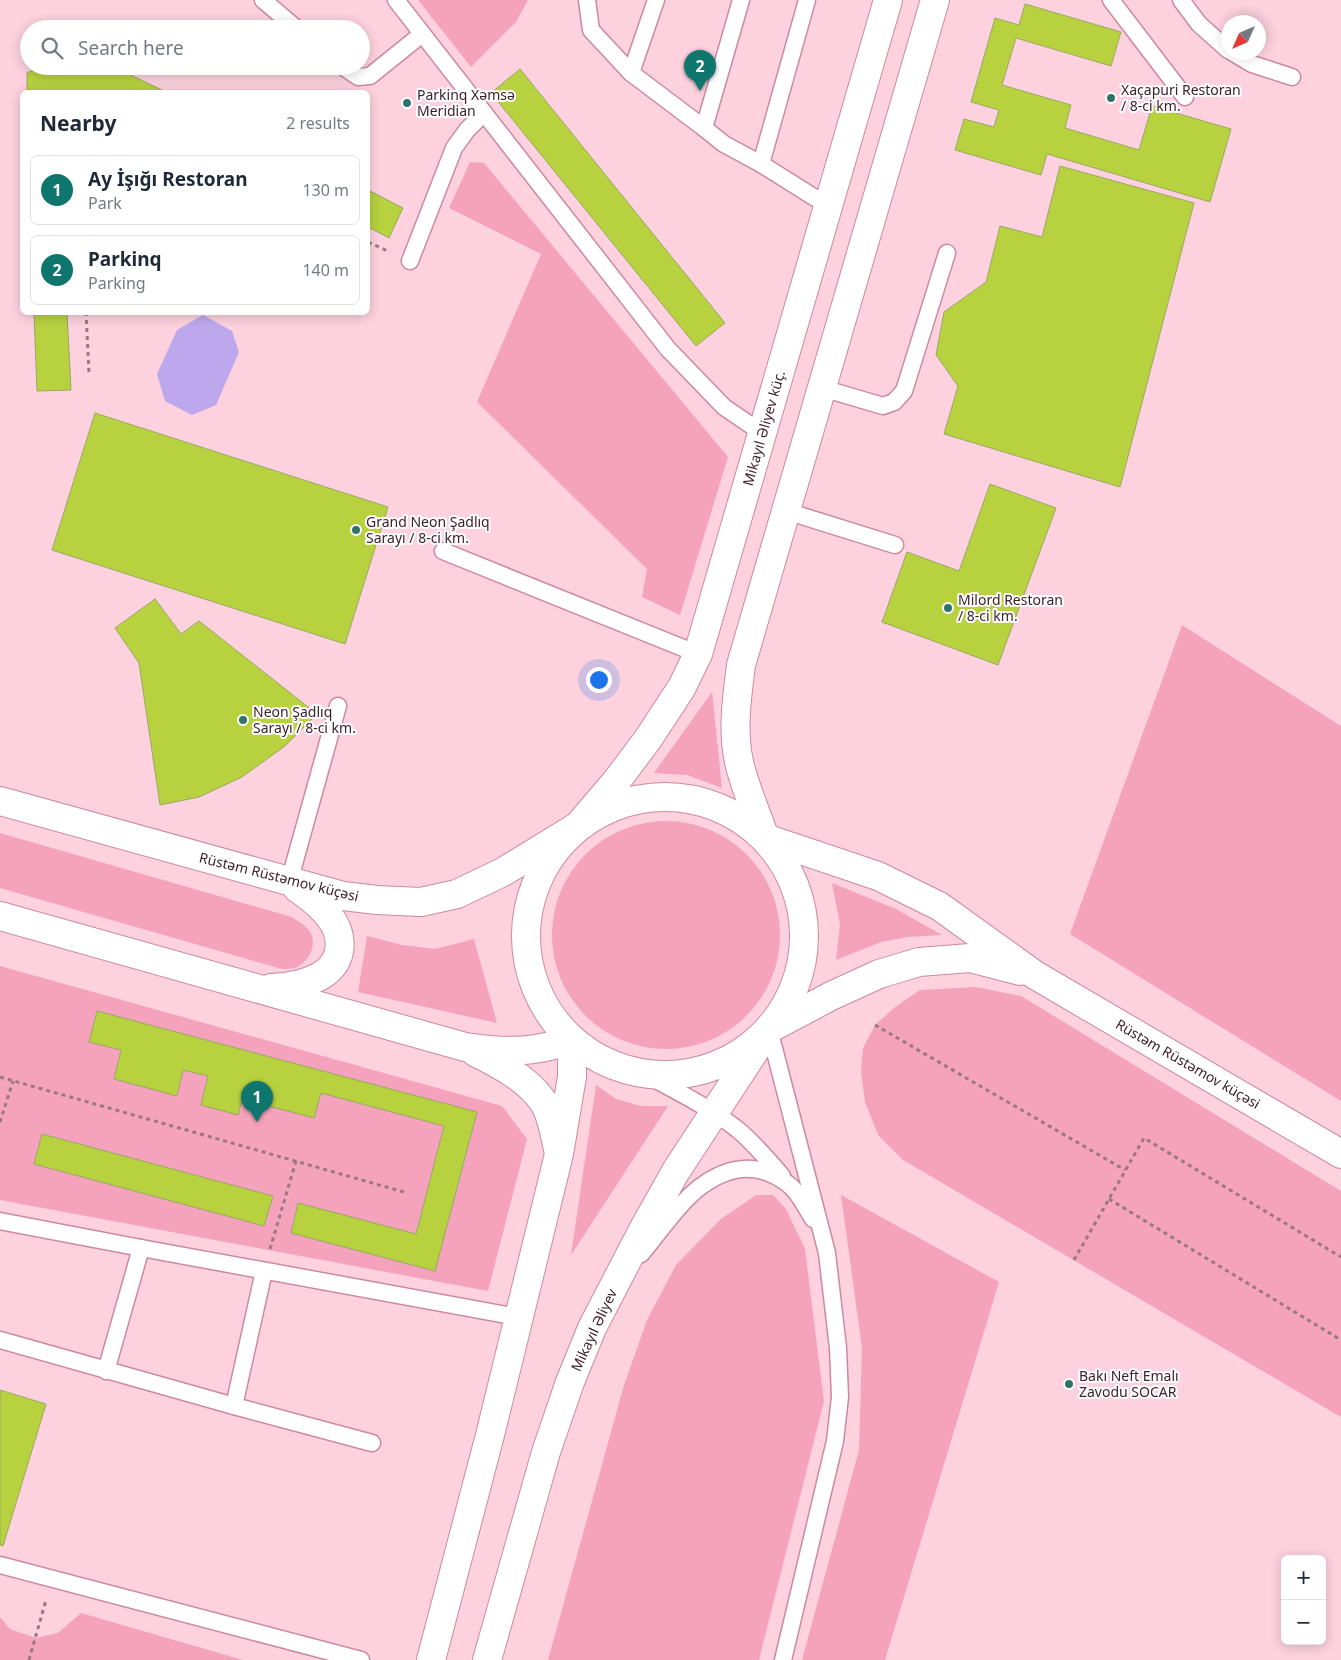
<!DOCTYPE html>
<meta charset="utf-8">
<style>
:root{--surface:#fff;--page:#f2f2f3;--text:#1f2937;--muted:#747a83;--line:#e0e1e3;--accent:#0f766e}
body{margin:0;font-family:"Noto Sans",sans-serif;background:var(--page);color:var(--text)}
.controls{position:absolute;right:15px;bottom:15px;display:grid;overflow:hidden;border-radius:8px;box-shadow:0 2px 12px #0003}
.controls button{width:45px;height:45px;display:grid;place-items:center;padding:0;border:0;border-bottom:1px solid var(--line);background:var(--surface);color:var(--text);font:25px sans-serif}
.compass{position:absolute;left:1221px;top:15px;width:45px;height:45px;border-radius:50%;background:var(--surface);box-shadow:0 2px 12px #0003;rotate:225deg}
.you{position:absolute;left:598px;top:679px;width:18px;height:18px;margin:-12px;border:4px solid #fff;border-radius:50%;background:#1a73e8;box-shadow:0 0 0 8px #1a73e833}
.badge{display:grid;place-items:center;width:32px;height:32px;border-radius:50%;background:var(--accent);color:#fff;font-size:16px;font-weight:700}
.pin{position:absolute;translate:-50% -41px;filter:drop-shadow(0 1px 2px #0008)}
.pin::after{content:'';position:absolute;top:26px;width:18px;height:15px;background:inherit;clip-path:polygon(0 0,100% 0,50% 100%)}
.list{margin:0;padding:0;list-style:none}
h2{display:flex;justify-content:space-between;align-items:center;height:65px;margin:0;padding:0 20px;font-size:21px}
h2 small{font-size:16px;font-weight:400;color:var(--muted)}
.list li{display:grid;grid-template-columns:32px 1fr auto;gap:15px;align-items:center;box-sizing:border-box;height:70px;margin:0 10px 10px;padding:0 10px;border:1px solid var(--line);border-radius:8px}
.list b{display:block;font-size:19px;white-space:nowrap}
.list p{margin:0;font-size:16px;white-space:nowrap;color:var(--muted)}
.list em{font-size:16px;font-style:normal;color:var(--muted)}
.icon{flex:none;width:28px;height:28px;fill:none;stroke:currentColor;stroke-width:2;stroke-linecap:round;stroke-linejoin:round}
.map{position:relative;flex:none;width:1341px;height:1660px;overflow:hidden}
.search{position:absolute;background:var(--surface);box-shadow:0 2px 12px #0003;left:20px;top:20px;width:350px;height:55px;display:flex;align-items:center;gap:12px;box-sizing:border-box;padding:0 18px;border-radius:28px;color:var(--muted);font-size:19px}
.panel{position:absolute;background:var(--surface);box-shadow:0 2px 12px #0003;left:20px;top:90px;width:350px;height:225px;border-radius:8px}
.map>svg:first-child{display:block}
.green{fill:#f5a3bd}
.water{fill:#bea8ed}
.building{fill:#b8d13f;stroke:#99a768}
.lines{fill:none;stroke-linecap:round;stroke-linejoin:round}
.lane-casing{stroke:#cd899e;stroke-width:19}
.secondary-casing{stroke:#cd899e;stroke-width:30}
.path{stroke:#9b7782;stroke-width:3;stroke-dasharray:4 4;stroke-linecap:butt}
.lane{stroke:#fff;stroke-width:16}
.secondary{stroke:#fff;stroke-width:28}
.poi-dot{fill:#307467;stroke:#fff;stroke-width:2}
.labels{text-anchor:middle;stroke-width:4;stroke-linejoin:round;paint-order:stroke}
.poi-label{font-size:14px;fill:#3d222b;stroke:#fff;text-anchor:start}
.street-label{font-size:14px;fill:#3d222b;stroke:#fff}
</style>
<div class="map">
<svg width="1341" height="1660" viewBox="0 0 1341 1660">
<rect width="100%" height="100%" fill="#fdd1de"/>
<g class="green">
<polygon points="418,0 528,0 516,22 471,67"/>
<polygon points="470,162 484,163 728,457 680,615 642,597 647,569 477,402 541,254 449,208"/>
<polygon points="1182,625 1341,726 1341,1101 1070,934"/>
<polygon points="712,692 722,788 687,775 654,773"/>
<circle cx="666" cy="935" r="114"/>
<path d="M0,833L292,917C299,922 309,927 312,936C316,949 306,965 294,968C290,969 285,969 282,969L0,888Z"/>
<polygon points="832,883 896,909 942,935 908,937 881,942 836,960 840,924"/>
<polygon points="367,936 402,945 435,949 474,939 497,1023 358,992"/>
<polygon points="0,966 502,1106 527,1139 488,1291 0,1200"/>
<polygon points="976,987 1021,996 1341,1191 1341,1417 903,1160 878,1135 865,1102 861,1072 863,1048 875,1025 895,1007 920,990"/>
<polygon points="596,1085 616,1099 641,1106 668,1106 571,1255"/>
<polygon points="756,1195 773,1195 786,1209 805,1249 824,1401 759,1660 548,1660 624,1385 647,1320 676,1265 721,1219"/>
<polygon points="841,1195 999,1282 885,1660 802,1660 859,1450 862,1348"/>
<polygon points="81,1613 243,1660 0,1660 0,1617 10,1629 36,1638 58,1633"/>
</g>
<polygon class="water" points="203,315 232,331 239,352 216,405 192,415 165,401 157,374 177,330"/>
<g class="building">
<polygon points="1025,4 1121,32 1111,66 1016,38 1002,85 1071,105 1065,128 1139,150 1152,106 1231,129 1210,202 1047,154 1041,175 955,150 964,119 994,127 999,110 971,102 995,18 1019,25"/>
<polygon points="43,66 112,66 166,92 27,92 27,73"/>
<polygon points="520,69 725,323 696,346 491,93"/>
<polygon points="1060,166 1194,203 1120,487 944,434 958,386 936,355 944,312 986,282 1000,226 1042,237"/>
<polygon points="368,190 403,208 389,238 368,227"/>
<polygon points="34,312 67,312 71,390 37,391"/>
<polygon points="95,413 388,507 345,644 52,550"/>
<polygon points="990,484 1056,508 998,665 882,622 907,552 959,571"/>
<polygon points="155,599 181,634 199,621 317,714 285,746 242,777 199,797 160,805 139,663 115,628"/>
<polygon points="97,1011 477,1112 435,1271 291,1233 298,1203 416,1234 444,1126 321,1093 314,1118 242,1099 238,1115 201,1105 208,1076 183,1070 177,1096 114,1079 121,1050 89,1042"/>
<polygon points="42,1134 273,1196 264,1226 34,1164"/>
<polygon points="0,1390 46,1404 3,1546 0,1545"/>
</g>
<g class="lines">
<g class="lane-casing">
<g id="lane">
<polyline points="263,0 297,29"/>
<polyline points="396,0 668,349 724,407 762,433"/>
<polyline points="587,0 591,30 631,73 704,128"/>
<polyline points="741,0 704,128 724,144 761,164 828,206"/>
<polyline points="1111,0 1185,97"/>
<polyline points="1181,0 1199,24 1228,50"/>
<polyline points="1232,52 1252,64 1292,77"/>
<polyline points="342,66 358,77 370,76 422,34"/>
<polyline points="631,73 656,0"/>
<polyline points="761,164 807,0"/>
<polyline points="410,261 454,148 467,130 484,113"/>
<polyline points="822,388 883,406 894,402 904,391 947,253"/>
<polyline points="786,511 895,545"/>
<polyline points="443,551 698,654"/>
<polyline points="289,882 338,706"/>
<polyline points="769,1029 827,1253 838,1348 840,1397 835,1441 783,1660"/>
<path d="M645,1074C676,1091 709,1107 737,1129C754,1143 768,1160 782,1176"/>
<polyline points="0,1221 141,1248 518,1317"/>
<path d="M641,1254C659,1233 678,1204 700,1187C728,1166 759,1161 788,1184C799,1192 806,1208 813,1219"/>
<polyline points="0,1340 234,1406 372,1443"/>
<polyline points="106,1371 141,1248"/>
<polyline points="234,1406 264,1271"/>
<polyline points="0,1565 361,1660"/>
</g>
</g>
<g class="secondary-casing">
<g id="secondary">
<path d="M935,0L741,665C737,697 732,730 739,762C744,785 757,815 765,838L878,876L939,906L1035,975L1341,1154"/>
<circle cx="665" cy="936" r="139"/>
<polyline points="0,801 343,896 377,900 421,902 457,894 503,872 578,826 618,779 648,739 682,687 698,654 888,0"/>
<path d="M0,916L465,1047C508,1053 531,1053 572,1040V1077L559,1154L490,1435L431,1660"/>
<path d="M271,988C301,987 346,976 339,937C336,917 312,898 297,888"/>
<path d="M475,1052C499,1064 526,1078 542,1100C552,1113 554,1133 558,1149"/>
<polyline points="487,1660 546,1452 570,1382 592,1328 645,1226 676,1171 769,1029 831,996 879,974 919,962 970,958 1020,971"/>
</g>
</g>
<g class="path">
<polyline points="368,242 390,252"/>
<polyline points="86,312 89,373"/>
<polyline points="875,1025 1125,1170"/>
<polyline points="0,1077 404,1192"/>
<polyline points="0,1122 13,1081"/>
<polyline points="1109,1199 1341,1340"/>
<polyline points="270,1249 296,1161"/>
<polyline points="1074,1260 1144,1138 1341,1257"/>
<polyline points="29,1660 46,1600"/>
</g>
<use href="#lane" class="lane"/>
<use href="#secondary" class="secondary"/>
</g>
<g class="poi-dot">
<circle cx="1111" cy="98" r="5"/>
<circle cx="407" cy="103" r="5"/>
<circle cx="356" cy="530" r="5"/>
<circle cx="948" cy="608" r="5"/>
<circle cx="243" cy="720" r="5"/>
<circle cx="1069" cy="1384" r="5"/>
</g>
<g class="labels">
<g class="poi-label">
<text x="1121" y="95">Xaçapuri Restoran<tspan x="1121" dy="16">/ 8-ci km.</tspan></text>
<text x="417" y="100">Parkinq Xəmsə<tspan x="417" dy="16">Meridian</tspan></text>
<text x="366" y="527">Grand Neon Şadlıq<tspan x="366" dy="16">Sarayı / 8-ci km.</tspan></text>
<text x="958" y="605">Milord Restoran<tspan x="958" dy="16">/ 8-ci km.</tspan></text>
<text x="253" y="717">Neon Şadlıq<tspan x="253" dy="16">Sarayı / 8-ci km.</tspan></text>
<text x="1079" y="1381">Bakı Neft Emalı<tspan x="1079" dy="16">Zavodu SOCAR</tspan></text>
</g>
<g class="street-label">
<text transform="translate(764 428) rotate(-74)" y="5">Mikayıl Əliyev küç.</text>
<text transform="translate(279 877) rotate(14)" y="5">Rüstəm Rüstəmov küçəsi</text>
<text transform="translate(1188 1064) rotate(30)" y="5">Rüstəm Rüstəmov küçəsi</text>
<text transform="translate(594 1330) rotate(-65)" y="5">Mikayıl Əliyev</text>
</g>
</g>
</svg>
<div class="controls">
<button>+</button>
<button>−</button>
</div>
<svg class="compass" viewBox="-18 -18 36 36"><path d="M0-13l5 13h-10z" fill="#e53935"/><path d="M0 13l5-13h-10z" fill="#747a83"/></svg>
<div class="you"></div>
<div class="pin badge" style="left:257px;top:1122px">1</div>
<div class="pin badge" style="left:700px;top:91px">2</div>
<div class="search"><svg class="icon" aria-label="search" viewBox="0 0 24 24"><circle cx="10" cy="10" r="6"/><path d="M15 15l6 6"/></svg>Search here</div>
<section class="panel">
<h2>Nearby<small>2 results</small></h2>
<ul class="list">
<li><span class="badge">1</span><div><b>Ay İşığı Restoran</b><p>Park</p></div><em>130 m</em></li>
<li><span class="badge">2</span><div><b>Parkinq</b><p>Parking</p></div><em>140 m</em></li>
</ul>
</section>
</div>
